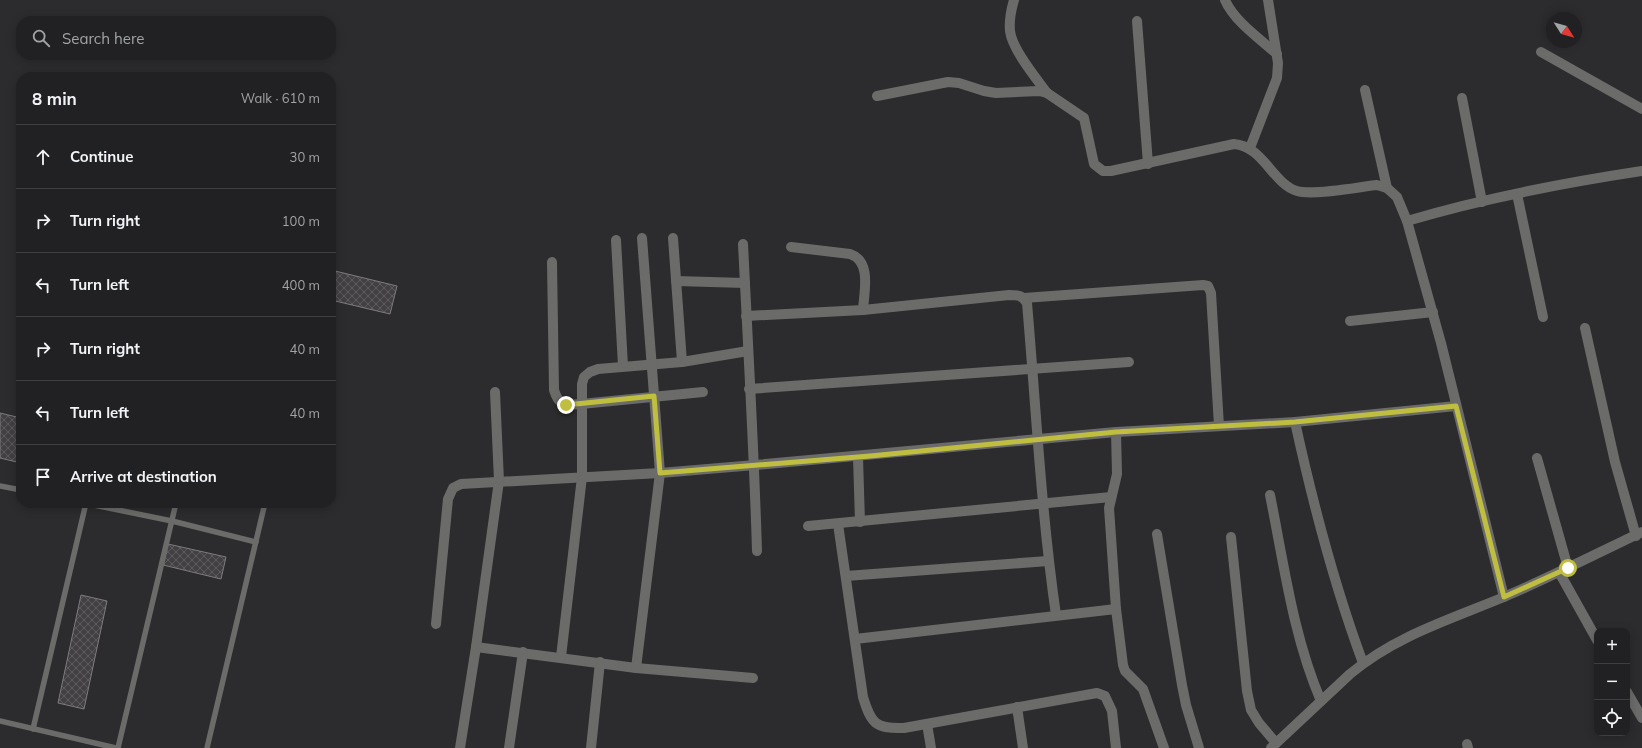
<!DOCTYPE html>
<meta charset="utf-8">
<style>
:root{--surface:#212022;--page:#2d2d2f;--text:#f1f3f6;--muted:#a2a3a5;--line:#3e3e40}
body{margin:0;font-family:Mulish,sans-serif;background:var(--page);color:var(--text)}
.controls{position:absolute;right:12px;bottom:12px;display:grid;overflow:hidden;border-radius:8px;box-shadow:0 2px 10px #0003}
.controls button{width:36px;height:36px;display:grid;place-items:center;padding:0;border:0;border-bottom:1px solid var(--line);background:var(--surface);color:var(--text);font:20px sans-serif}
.compass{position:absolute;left:1546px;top:12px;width:36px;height:36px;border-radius:50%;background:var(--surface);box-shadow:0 2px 10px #0003;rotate:127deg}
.stop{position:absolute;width:12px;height:12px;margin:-9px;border:3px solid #c0be41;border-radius:50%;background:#fff}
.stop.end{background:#c0be41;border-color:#fff;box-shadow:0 1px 4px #0008}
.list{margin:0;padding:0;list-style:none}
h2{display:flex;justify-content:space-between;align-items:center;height:52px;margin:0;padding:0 16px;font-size:17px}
h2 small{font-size:13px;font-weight:400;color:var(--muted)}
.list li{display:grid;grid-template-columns:26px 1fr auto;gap:12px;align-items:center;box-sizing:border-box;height:64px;padding:0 16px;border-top:1px solid var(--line)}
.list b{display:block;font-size:15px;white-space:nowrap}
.list em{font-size:13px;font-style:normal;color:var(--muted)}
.icon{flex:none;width:22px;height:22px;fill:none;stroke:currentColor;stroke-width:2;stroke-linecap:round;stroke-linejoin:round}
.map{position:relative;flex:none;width:1642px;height:748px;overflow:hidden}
.search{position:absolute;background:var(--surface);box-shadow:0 2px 10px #0003;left:16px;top:16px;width:320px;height:44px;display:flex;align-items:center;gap:10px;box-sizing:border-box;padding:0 14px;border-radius:16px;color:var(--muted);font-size:15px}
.panel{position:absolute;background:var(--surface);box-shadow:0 2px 10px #0003;left:16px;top:72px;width:320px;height:436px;border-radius:16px}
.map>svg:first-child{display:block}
.building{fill:url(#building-cross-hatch);stroke:#7d7b7e}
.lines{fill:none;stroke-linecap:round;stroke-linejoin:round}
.service{stroke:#6b6b69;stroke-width:5.5}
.minor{stroke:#6b6b69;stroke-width:10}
.tertiary{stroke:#6b6b69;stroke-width:10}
.route{stroke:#c0be41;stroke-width:5}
</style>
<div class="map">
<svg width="1642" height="748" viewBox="0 0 1642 748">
<defs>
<pattern id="building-cross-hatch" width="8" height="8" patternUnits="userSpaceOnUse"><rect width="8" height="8" fill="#424042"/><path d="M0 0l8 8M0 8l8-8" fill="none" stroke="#5d5c5d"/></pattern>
</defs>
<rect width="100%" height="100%" fill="#2c2b2d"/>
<g class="building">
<polygon points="331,270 397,286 390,314 331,300"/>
<polygon points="0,413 21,418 21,463 0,458"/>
<polygon points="168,544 226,557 221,579 163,565"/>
<polygon points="81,595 107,601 84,709 58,703"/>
</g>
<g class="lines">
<g class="service">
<polyline points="0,486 21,490"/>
<polyline points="84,503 172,521 256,542"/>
<polyline points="0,721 116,748"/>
<polyline points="33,729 86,503"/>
<polyline points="118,748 176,503"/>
<polyline points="207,748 265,503"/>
</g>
<g class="minor">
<path d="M1014,0C1011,10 1009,20 1010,31C1012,49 1036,78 1047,93"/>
<path d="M1225,0C1234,21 1260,39 1277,54"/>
<polyline points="1137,21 1148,164"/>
<polyline points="1541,52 1642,109"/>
<polyline points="1365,90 1387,188"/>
<path d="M877,96L948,82L959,83L984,91L996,93L1039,91L1047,93L1084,118L1094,164L1103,171H1111L1234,144C1263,146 1273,184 1297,191C1313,196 1358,187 1377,185L1387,188L1397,197L1407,221L1441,343L1504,597"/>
<polyline points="1462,98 1482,202"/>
<polyline points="1250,148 1277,78 1278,63 1268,0"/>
<polyline points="1517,194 1543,317"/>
<path d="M1407,221C1484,198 1563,183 1642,171"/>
<polyline points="673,238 682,362"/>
<polyline points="616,240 623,366"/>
<path d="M743,244C748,346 754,449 757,551"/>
<path d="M791,247L850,254C872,261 864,292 863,310"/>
<path d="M552,262L554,390C559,407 566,405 581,404L703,392"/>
<polyline points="676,281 745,283"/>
<polyline points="1024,298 1203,285 1208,286 1211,293 1219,426"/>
<path d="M746,316L863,310L1009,295C1018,295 1022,295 1027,303C1036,407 1041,511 1056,615"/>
<polyline points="1350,321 1433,312"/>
<polyline points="1585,328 1615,462 1636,536"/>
<polyline points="749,389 1129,362"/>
<path d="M1295,422C1313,504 1334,585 1363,663"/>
<polyline points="1116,432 1117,474 1109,508 1116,609 1123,665 1125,671 1143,689 1164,748"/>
<polyline points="858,457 860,522"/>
<polyline points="1537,458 1568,568"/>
<path d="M1270,495C1284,564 1293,636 1321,701"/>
<path d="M838,524L863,697C871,724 876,729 904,728L1097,693L1105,696L1112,711L1116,748"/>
<polyline points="808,526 1111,497"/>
<polyline points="1157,534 1182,685 1186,705 1199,748"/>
<polyline points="1231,537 1247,691 1251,710 1259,723 1276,743"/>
<polyline points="1559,572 1597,640"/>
<polyline points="846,576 1048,561"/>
<polyline points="436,624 448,499 453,488 461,484 660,473 755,465 1116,432 1295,422 1456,406"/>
<polyline points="855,639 1116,609"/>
<polyline points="476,647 636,668 753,678"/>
<polyline points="561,657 582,477 582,384 584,377 590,372 598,369 682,362 748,351"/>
<polyline points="636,668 660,473 642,238"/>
<polyline points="1627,692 1642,718"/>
<polyline points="1017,707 1023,748"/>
<polyline points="927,724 931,748"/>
<polyline points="1467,744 1468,748"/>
<polyline points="460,748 476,647 499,481 495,392"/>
<polyline points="509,748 523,652"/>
<polyline points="591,748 600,662"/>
</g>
<path class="tertiary" d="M1271,748L1350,674C1395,636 1451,619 1504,597C1551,577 1596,554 1642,532"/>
</g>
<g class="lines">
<polyline class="route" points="566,405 654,396 660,473 870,456 1116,432 1295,422 1456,406 1504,597 1568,568"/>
</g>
</svg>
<div class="controls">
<button>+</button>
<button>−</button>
<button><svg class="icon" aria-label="locate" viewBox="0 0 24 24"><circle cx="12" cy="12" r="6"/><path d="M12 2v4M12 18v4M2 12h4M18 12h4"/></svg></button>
</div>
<svg class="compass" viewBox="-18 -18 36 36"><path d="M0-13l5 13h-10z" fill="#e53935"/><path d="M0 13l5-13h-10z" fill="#a2a3a5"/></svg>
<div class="stop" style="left:1568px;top:568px"></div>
<div class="stop end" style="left:566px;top:405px"></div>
<div class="search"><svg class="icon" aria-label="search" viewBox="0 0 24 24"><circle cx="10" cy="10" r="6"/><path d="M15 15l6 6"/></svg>Search here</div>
<section class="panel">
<h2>8 min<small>Walk · 610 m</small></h2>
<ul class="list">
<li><svg class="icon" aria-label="ahead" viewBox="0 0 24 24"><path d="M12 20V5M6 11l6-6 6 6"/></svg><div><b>Continue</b></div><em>30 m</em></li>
<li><svg class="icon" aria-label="right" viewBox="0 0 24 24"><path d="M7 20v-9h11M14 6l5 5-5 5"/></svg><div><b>Turn right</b></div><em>100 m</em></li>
<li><svg class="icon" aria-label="left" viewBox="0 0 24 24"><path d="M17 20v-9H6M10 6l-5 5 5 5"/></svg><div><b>Turn left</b></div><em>400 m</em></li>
<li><svg class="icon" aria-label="right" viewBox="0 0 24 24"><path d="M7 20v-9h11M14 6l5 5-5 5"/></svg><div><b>Turn right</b></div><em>40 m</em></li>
<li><svg class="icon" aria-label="left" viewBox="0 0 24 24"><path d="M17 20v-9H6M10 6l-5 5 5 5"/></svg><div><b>Turn left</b></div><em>40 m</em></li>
<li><svg class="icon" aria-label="arrive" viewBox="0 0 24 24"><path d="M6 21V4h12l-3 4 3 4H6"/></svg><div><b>Arrive at destination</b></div></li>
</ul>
</section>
</div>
